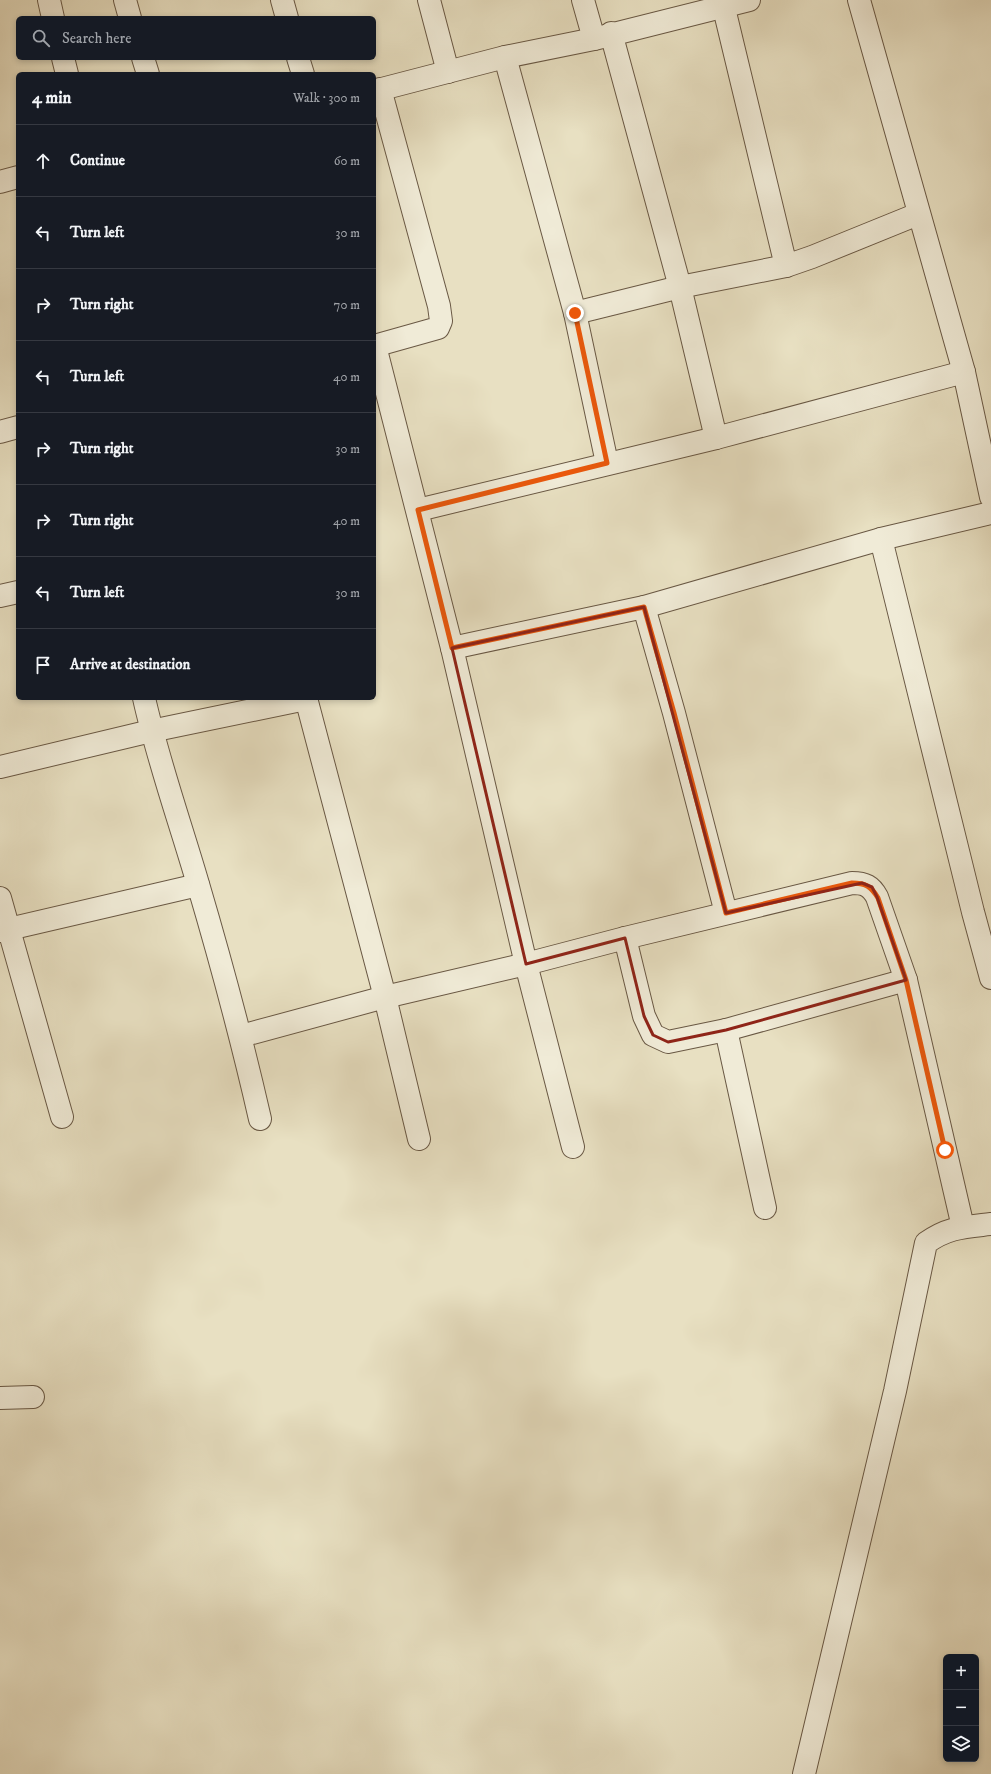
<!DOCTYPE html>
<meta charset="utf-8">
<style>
:root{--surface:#171b24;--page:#242831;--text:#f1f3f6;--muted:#9ea1a6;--line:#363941}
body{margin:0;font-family:"IM FELL DW Pica",serif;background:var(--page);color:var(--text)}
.controls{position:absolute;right:12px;bottom:12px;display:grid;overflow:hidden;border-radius:6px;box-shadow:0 2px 6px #0003}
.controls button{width:36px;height:36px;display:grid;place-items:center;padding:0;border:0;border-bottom:1px solid var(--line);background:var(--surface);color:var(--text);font:20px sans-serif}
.stop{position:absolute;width:12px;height:12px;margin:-9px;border:3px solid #ea580c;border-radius:50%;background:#fff}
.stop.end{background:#ea580c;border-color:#fff;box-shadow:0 1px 4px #0008}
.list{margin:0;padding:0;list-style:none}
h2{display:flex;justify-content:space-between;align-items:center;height:52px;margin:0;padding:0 16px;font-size:17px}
h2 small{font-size:13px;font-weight:400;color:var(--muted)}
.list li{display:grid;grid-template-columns:26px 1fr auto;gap:12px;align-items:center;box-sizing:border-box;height:72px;padding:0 16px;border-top:1px solid var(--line)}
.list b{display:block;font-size:15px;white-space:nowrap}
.list em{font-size:13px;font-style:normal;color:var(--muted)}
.icon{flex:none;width:22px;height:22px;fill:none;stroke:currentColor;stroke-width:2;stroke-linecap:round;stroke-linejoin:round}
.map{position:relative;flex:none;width:991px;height:1774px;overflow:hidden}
.search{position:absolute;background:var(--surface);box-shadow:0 2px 6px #0003;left:16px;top:16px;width:360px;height:44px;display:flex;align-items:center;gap:10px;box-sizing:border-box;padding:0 14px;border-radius:6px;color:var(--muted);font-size:15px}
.panel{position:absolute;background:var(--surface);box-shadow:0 2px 6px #0003;left:16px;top:72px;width:360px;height:628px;border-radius:6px}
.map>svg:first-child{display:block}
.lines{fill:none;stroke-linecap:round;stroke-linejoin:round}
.minor-casing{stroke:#695844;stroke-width:24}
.minor{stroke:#f0ebd7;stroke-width:22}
.route{stroke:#ea580c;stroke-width:5}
.marked{fill:none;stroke:#8f2418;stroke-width:3;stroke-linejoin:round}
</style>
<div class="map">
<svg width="991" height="1774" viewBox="0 0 991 1774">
<rect width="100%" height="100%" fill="#e8e0c2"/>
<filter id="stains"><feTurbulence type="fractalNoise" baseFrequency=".005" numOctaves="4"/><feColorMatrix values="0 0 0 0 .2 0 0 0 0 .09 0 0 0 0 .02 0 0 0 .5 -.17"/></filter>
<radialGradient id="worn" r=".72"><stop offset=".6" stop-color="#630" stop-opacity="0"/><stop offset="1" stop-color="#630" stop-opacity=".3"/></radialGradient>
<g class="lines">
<g class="minor-casing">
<g id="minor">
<polyline points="49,0 53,18"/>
<polyline points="125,0 130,18"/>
<polyline points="282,0 287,18"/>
<polyline points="429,0 448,72"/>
<polyline points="583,0 594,39"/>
<polyline points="722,0 786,266 812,257 918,214"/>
<polyline points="859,0 964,372 991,497"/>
<polyline points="611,33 680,287 716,438"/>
<polyline points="505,57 575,313 607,463"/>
<polyline points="63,58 67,74"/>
<polyline points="143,58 148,74"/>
<polyline points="298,58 303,74"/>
<polyline points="374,91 505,57 594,39 749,0"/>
<polyline points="0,182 18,177"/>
<polyline points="575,313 680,287 786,266"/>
<polyline points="374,346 438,328 441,321 439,306 380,89"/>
<polyline points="375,346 452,648 526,964 573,1147"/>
<polyline points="0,432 18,427"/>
<polyline points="418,510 716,438 964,372"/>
<polyline points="881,539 973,912 991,978"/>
<polyline points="0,596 18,592"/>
<polyline points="644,607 674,713 726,913"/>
<polyline points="452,648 644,607 881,539 991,513"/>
<path d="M144,698C158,761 180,822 198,884C221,962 242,1040 260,1119"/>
<polyline points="306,698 385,997 419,1139"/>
<polyline points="0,767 151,731 306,699"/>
<polyline points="0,898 62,1117"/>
<polyline points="0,931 198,885"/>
<polyline points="625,938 644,1016 653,1035 668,1042 726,1030 906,980"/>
<polyline points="726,1030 765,1208"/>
<path d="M241,1036L385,997L526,964L625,938L852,883C865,883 871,886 877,897L906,980L963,1227"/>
<polyline points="0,1398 33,1397"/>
<path d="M804,1774L895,1391L926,1243C948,1227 965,1227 991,1224"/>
</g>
</g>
<use href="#minor" class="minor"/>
</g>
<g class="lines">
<path class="route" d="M575,313L607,463L418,510L452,648L644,607L674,713L726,913L852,883C865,883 871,886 878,898L906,980L945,1150"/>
</g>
<path class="marked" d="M644,607L726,913L862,883L872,887L877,897L906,980L726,1030L668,1042L653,1035L644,1016L625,938L526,964L452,648Z"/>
<rect width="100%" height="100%" filter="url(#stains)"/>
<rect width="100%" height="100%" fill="url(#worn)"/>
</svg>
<div class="controls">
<button>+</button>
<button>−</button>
<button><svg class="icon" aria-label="layers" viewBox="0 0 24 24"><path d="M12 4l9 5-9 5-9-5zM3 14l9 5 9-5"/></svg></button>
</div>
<div class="stop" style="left:945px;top:1150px"></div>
<div class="stop end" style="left:575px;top:313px"></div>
<div class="search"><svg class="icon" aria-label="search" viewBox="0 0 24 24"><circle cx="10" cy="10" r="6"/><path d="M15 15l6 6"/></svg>Search here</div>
<section class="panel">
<h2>4 min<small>Walk · 300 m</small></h2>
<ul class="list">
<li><svg class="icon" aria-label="ahead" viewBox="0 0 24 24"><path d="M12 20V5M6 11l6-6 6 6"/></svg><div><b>Continue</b></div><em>60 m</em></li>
<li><svg class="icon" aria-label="left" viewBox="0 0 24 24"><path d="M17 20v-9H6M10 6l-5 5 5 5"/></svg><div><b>Turn left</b></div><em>30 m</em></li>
<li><svg class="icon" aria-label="right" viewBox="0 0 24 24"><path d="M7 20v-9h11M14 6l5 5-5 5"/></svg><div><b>Turn right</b></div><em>70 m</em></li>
<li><svg class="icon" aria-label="left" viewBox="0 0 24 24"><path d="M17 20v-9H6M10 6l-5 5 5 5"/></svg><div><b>Turn left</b></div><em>40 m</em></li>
<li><svg class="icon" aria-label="right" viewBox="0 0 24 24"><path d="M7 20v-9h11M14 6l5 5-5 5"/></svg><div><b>Turn right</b></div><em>30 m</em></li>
<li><svg class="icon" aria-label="right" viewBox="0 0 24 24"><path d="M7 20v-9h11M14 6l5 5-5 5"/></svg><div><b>Turn right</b></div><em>40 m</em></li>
<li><svg class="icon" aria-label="left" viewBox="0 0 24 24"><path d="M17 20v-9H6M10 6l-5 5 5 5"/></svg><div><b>Turn left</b></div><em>30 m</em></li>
<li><svg class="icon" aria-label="arrive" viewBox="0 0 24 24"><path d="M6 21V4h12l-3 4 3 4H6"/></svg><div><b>Arrive at destination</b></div></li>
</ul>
</section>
</div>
